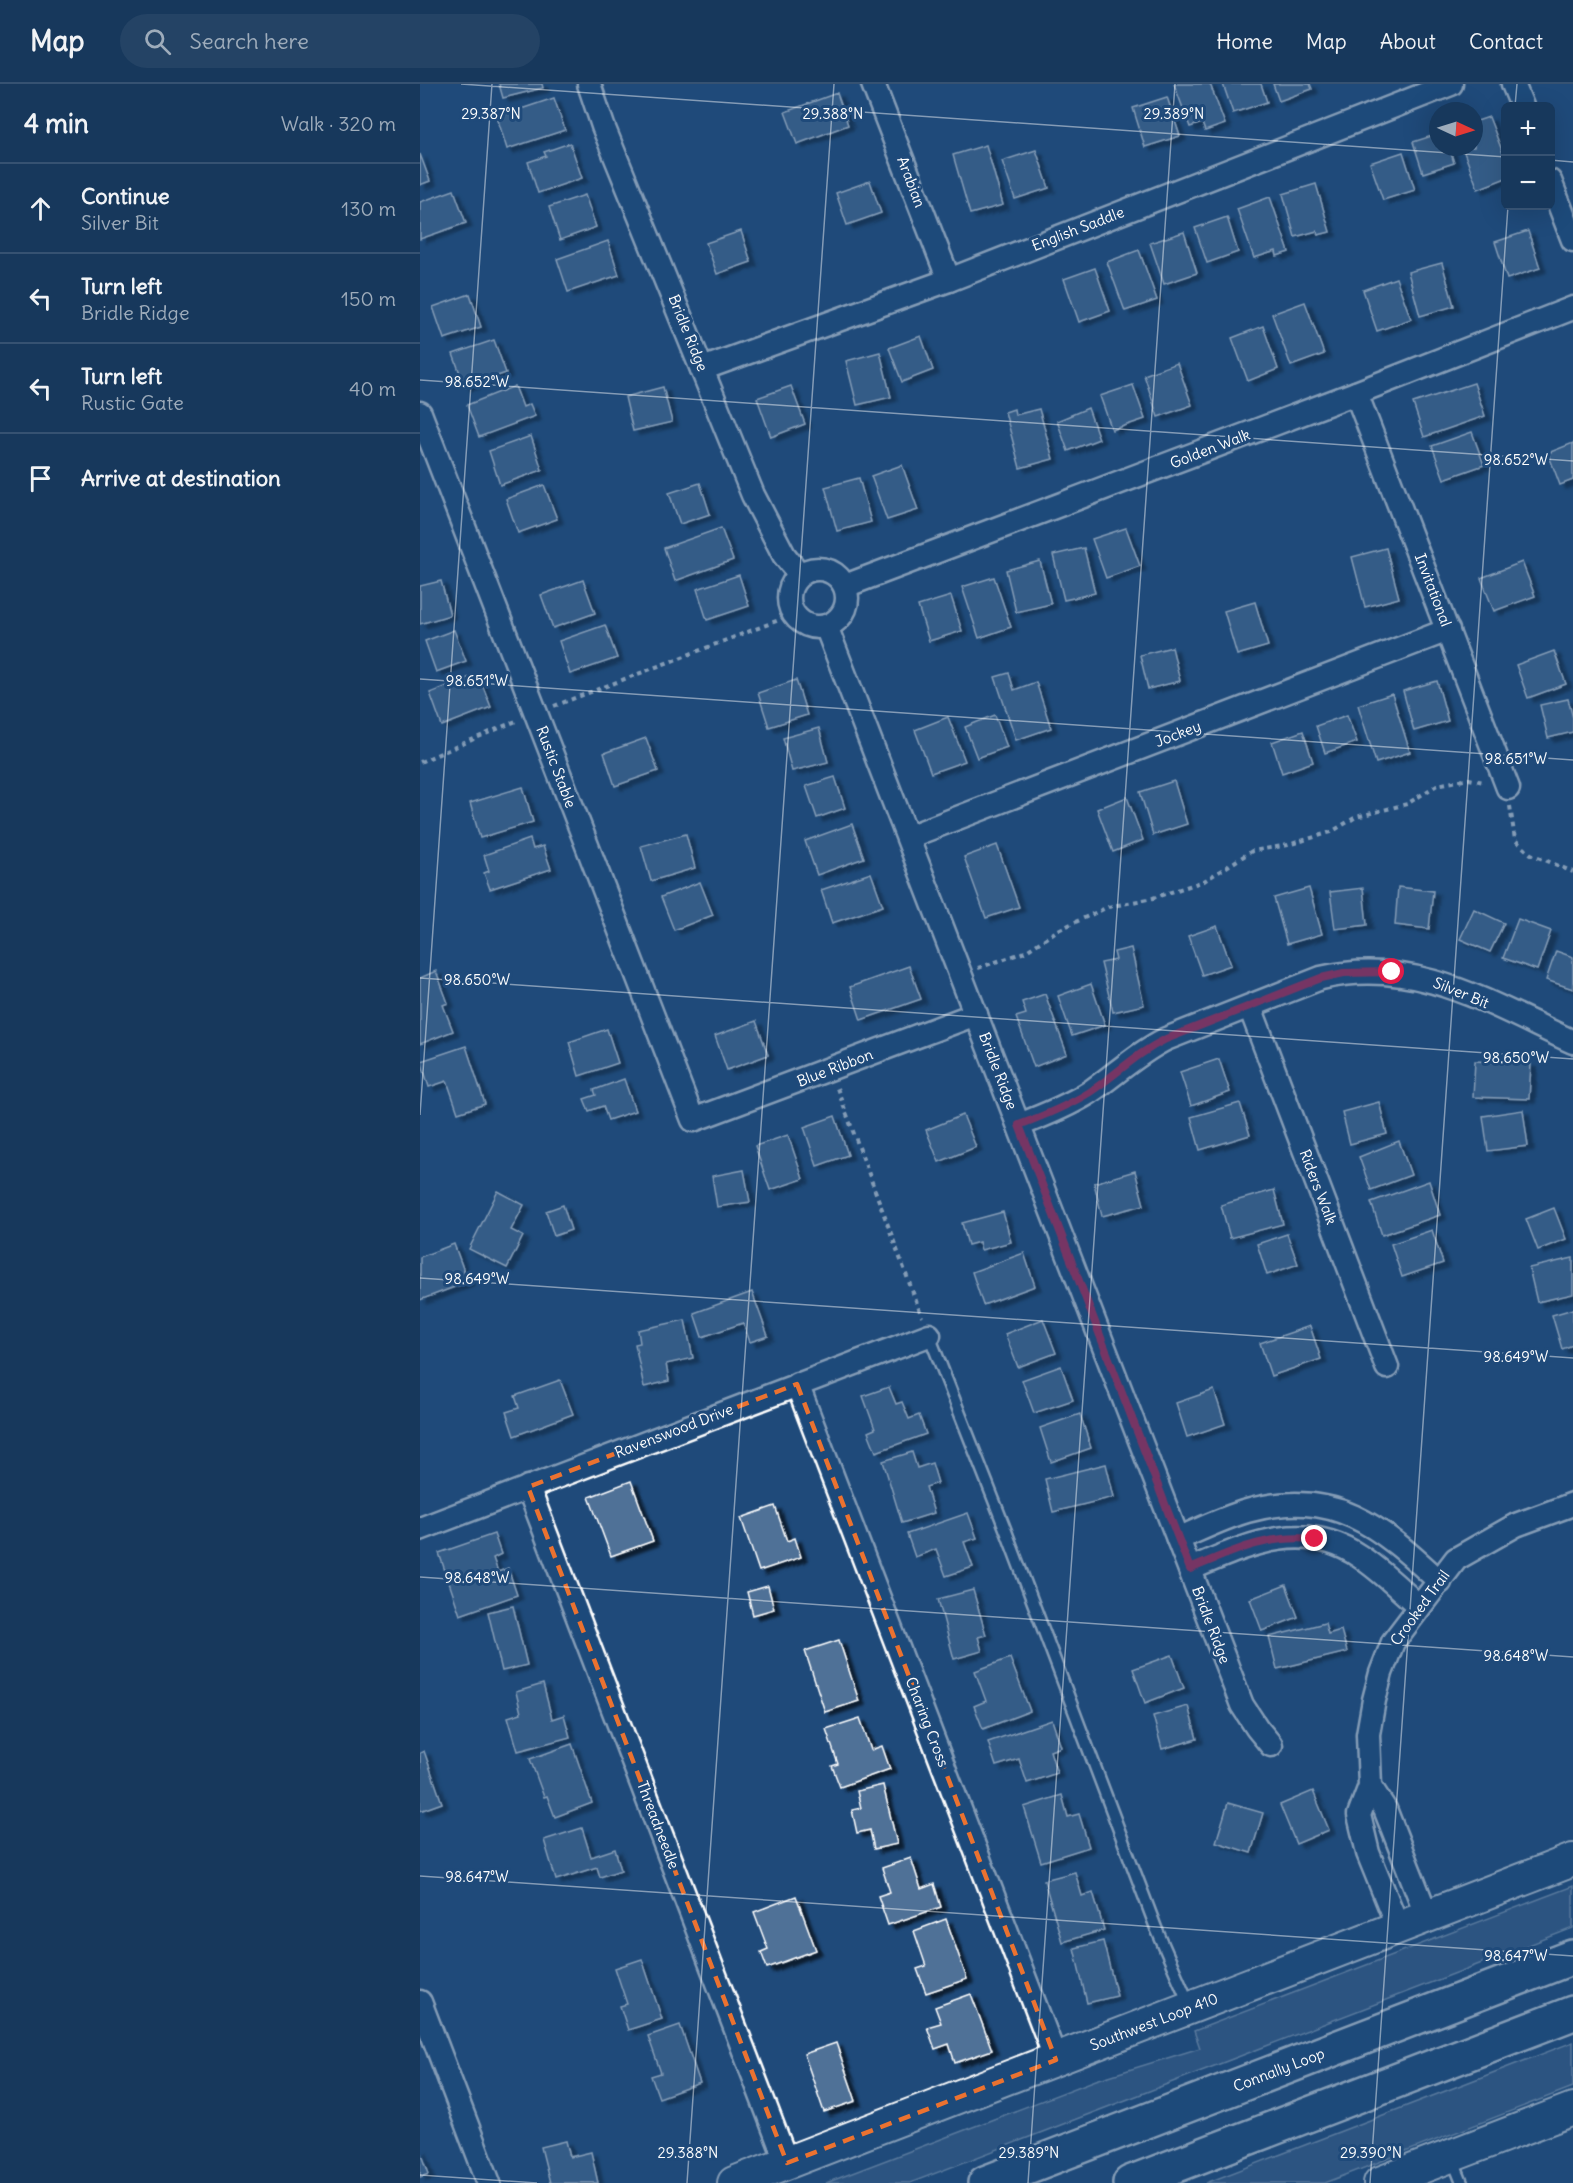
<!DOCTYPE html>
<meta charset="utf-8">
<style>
:root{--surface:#17385c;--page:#244365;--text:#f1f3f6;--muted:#9eacbb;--line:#365272}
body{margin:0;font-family:Delius,sans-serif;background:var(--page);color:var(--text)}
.controls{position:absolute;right:18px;top:18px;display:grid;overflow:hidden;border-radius:9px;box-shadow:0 6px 24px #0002}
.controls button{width:54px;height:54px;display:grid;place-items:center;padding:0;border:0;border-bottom:2px solid var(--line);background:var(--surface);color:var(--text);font:30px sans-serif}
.compass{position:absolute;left:1009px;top:18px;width:54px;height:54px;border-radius:50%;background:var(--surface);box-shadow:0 6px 24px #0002;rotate:94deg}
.stop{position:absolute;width:18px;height:18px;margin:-14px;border:4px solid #e11d48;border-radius:50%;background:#fff}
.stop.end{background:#e11d48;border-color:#fff;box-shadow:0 2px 6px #0008}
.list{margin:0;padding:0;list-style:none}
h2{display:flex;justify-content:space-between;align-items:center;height:78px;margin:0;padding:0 24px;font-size:26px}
h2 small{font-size:20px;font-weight:400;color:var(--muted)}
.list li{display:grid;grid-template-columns:39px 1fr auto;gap:18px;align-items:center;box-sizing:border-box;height:90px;padding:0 24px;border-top:2px solid var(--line)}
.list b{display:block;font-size:22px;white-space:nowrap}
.list p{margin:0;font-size:20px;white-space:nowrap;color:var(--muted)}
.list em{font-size:20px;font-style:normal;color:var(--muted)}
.icon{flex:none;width:33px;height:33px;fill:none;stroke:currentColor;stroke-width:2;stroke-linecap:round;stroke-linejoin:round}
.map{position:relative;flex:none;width:1153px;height:2099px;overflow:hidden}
header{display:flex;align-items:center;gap:36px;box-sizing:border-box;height:84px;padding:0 30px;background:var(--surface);border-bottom:2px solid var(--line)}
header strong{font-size:28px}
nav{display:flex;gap:33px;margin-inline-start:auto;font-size:21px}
.search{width:420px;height:54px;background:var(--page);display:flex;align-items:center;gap:15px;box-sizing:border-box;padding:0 21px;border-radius:33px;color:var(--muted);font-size:22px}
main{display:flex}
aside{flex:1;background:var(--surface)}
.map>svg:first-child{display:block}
.green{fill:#3c618b;stroke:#9eb0c5;stroke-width:1.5}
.building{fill:#507197;stroke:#fff;stroke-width:1.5;filter:url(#shadow)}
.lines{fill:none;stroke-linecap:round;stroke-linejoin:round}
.service-casing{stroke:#fff;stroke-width:15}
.minor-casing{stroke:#fff;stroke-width:27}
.secondary-casing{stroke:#fff;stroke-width:36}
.motorway-casing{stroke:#fff;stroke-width:38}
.path{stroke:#fff;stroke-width:4;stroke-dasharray:4.5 4.5;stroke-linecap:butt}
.service{stroke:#1f4a7a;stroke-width:10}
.minor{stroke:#1f4a7a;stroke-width:22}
.secondary{stroke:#1f4a7a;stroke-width:32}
.motorway{stroke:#1f4a7a;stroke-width:33}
.route{stroke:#e11d48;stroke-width:8}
.marked{fill:none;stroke:#eb7230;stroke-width:4.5;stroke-dasharray:12 8;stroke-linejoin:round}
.ticks{fill:none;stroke:#fff;stroke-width:1.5;stroke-opacity:0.45}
.labels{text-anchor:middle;stroke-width:6;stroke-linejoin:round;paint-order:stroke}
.street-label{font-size:15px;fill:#fff;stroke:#1f4a7a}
.ticks-label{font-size:15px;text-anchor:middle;fill:#fff;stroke:#1f4a7a;stroke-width:6;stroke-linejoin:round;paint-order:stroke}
</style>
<header>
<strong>Map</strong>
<div class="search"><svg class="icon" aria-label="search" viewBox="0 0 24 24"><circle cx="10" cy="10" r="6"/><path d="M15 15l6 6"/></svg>Search here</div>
<nav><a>Home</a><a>Map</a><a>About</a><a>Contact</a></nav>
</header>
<main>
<aside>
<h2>4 min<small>Walk · 320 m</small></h2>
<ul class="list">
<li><svg class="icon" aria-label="ahead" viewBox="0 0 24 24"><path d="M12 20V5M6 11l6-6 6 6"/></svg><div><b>Continue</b><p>Silver Bit</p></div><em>130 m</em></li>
<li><svg class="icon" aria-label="left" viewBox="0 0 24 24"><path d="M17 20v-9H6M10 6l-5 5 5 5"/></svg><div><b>Turn left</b><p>Bridle Ridge</p></div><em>150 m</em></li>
<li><svg class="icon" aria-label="left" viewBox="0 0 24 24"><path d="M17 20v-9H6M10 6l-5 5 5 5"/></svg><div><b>Turn left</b><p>Rustic Gate</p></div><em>40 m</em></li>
<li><svg class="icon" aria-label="arrive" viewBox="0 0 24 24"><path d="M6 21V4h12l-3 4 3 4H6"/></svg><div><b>Arrive at destination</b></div></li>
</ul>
</aside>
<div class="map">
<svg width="1153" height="2099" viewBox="0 0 1153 2099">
<defs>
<filter id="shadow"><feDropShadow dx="6" dy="4" stdDeviation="1.5" flood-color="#0009"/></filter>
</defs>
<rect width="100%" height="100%" fill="#1f4a7a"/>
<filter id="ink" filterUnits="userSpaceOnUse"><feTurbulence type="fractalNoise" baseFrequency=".0167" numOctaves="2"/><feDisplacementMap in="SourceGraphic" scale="12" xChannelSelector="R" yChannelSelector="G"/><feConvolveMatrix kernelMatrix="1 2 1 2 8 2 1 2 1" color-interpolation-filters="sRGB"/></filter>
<g filter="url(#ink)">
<g class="green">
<polygon points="1153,1802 1153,1844 490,2099 406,2099 676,1996 780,1964 774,1947"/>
<polygon points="1153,1958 1153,2003 905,2099 786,2099"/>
</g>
<g class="building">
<polygon points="79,0 122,0 123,4 83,14"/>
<polygon points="754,0 790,0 805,40 785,47 782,39 770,43"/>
<polygon points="803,0 841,0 847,18 813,29"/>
<polygon points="853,0 890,0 892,5 859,17"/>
<polygon points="417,9 428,41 377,60 365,28"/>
<polygon points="747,13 760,52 725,63 713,24"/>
<polygon points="134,14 145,46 87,65 77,33"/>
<polygon points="1069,33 1086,77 1086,94 1058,105 1042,63 1054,63 1054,38"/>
<polygon points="1018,50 1018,63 1029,63 1034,79 1003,89 993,58"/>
<polygon points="150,59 162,94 118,109 108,78 126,72 124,68"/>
<polygon points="566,61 583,121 550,130 533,71"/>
<polygon points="616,66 629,104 595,115 582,77"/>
<polygon points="983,68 995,106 963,116 950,79"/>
<polygon points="0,70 10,97 0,101"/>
<polygon points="450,97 461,129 427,141 416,109"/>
<polygon points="896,100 910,148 898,151 897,147 875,153 863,110"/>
<polygon points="34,106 46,139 0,155 0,118"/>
<polygon points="165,111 176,143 140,156 129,123"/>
<polygon points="850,113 869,168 857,172 856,167 834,174 817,125"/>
<polygon points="807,133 818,168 787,179 775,144"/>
<polygon points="321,147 331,178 297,190 286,159"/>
<polygon points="1108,147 1120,184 1087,195 1075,158"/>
<polygon points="764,148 777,189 744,200 730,159"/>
<polygon points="188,157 199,191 148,208 137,175"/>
<polygon points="719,166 737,216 705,227 687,178"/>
<polygon points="1022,179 1034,222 1000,232 988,188"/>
<polygon points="675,184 690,227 659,238 644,195"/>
<polygon points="976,194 991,235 957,247 943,206"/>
<polygon points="50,210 61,243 24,255 13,223"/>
<polygon points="885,218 904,270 871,282 852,230"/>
<polygon points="843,242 858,285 828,297 812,254"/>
<polygon points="501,252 513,286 482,298 469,264"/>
<polygon points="74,256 86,289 45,303 33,270"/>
<polygon points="460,268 471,313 437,321 426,277"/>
<polygon points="757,279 772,321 738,333 724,291"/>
<polygon points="1054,299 1065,332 1004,353 993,319"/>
<polygon points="713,301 725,335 692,346 680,312"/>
<polygon points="95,302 103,323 110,320 115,332 59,353 47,321"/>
<polygon points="371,302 385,340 351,353 337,314"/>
<polygon points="243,303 252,338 213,347 205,313"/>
<polygon points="668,324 679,355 648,367 637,337"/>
<polygon points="594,325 595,331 619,325 633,375 600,384 585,328"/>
<polygon points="1052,348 1064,381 1024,395 1012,362"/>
<polygon points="111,352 122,386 80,401 69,367"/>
<polygon points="1153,359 1153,396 1140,401 1128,369"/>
<polygon points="482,381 498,426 467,436 451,392"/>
<polygon points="439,394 451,438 417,447 405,403"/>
<polygon points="280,399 290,430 260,440 249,409"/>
<polygon points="124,401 137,435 98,449 86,415"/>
<polygon points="301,444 313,476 255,497 244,464"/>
<polygon points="706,444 720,482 686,494 672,455"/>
<polygon points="664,464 675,509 644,516 633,471"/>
<polygon points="966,464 979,514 945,523 932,473"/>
<polygon points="620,477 631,520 596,528 586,486"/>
<polygon points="1102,478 1115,512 1074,527 1061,494"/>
<polygon points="319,491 329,522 287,536 277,505"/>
<polygon points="574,493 591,543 559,554 542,503"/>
<polygon points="163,496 175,529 133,544 121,511"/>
<polygon points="21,497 30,531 0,540 0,502"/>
<polygon points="531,512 542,547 509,557 498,522"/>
<polygon points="835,518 848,562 817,571 804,527"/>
<polygon points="185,541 197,574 150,590 139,557"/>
<polygon points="34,546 46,577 16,588 5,557"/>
<polygon points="752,563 760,597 728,605 720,571"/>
<polygon points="1134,567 1146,600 1108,614 1096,581"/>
<polygon points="589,589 594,606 616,598 631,644 596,656 575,593"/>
<polygon points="58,590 71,623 22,642 10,609"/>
<polygon points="376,596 387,631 349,643 338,609"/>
<polygon points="1017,597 1028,637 994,647 983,607"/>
<polygon points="972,610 990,668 956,679 938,621"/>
<polygon points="1148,615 1153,634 1153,648 1128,654 1120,621"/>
<polygon points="575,631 587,663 557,674 545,643"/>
<polygon points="927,631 937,658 905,669 896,642"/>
<polygon points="528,633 545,677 511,689 495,646"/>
<polygon points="399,644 408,678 372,687 363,654"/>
<polygon points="883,647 893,678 862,689 852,658"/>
<polygon points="226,654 238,687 195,702 184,669"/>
<polygon points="415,693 425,724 397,734 386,702"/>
<polygon points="754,697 767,740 733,751 720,708"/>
<polygon points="103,703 113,738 60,754 50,719"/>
<polygon points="707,713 723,756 693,768 677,725"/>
<polygon points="432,740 444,774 397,791 385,757"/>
<polygon points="266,750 275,784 231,797 221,762"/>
<polygon points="110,755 113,765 123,762 131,785 70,805 64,789 69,787 64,771"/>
<polygon points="577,761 599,823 566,834 544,773"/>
<polygon points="451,789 463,822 412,839 401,806"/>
<polygon points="280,798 293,831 254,846 241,813"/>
<polygon points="978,803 1013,807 1009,845 975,841"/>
<polygon points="889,804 902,850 867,860 854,814"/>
<polygon points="943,804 947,841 915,845 910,808"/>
<polygon points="1054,825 1084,839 1070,868 1040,855"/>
<polygon points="1098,835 1131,847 1117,886 1083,874"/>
<polygon points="797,842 811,881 782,891 768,852"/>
<polygon points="711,864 724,921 693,928 681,879 696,876 694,868"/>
<polygon points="1136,867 1153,873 1153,905 1126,896"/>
<polygon points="489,882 501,915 441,936 430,903"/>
<polygon points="16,887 28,919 23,921 33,947 0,960 0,894"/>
<polygon points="671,900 685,941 652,952 638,912"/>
<polygon points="625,910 647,970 614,983 596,933 606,930 602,918"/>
<polygon points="336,937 348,971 307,986 295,952"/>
<polygon points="187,945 198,979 159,992 149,958"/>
<polygon points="46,962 65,1020 38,1029 27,997 9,1003 1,977"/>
<polygon points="799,975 810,1008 771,1022 760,988"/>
<polygon points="1055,977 1111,980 1109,1015 1053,1013"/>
<polygon points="204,995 215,1027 188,1036 183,1022 169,1027 164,1015 176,1011 174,1006"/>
<polygon points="959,1018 967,1050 930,1060 922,1028"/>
<polygon points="820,1019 830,1051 780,1066 771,1033"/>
<polygon points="1103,1026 1108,1062 1068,1067 1063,1032"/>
<polygon points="543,1031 556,1063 519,1078 506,1046"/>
<polygon points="415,1032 428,1071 397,1082 384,1043"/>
<polygon points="368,1051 383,1095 350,1106 335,1062"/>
<polygon points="979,1057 991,1091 951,1106 939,1073"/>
<polygon points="324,1086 330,1118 297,1123 292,1092"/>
<polygon points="715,1087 724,1121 682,1132 674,1099"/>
<polygon points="1009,1097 1020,1131 962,1151 951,1118"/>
<polygon points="854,1106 863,1140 810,1154 801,1121"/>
<polygon points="78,1107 104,1121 91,1146 103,1152 87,1184 49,1165"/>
<polygon points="143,1121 151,1146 134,1152 126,1127"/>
<polygon points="1134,1124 1146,1155 1118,1166 1106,1135"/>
<polygon points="583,1128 591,1158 561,1166 559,1158 548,1161 542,1139"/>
<polygon points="1012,1146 1023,1179 982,1193 971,1160"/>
<polygon points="867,1150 878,1180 847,1191 837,1160"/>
<polygon points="34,1160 48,1198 0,1216 0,1173"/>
<polygon points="604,1169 615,1202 563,1221 552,1188"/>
<polygon points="1153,1174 1153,1210 1117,1218 1109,1184"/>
<polygon points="332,1208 348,1252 330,1258 323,1239 282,1253 274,1229"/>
<polygon points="1153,1225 1153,1261 1142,1265 1132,1231"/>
<polygon points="623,1235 636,1269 598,1283 585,1250"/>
<polygon points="265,1236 273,1274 246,1280 249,1297 224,1303 215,1260 220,1259 218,1246"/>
<polygon points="890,1242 901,1275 851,1292 840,1259"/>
<polygon points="641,1282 653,1316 614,1329 602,1296"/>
<polygon points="140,1296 153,1330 94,1352 86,1328 99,1324 95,1312"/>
<polygon points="469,1303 476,1320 482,1318 489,1335 499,1331 506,1350 456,1368 448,1348 455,1345 443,1312"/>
<polygon points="794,1306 805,1340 767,1353 756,1319"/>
<polygon points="660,1330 671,1364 631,1378 620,1344"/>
<polygon points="492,1368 497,1384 512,1379 518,1399 506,1403 514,1429 482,1439 463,1377"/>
<polygon points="686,1380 694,1413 633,1428 625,1395"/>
<polygon points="211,1397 233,1457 191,1472 169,1413"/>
<polygon points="355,1422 367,1457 375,1454 381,1473 339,1487 321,1434"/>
<polygon points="548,1429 557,1454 544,1458 553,1483 526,1492 516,1465 495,1473 487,1450"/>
<polygon points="74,1450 81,1470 73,1474 78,1488 88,1484 97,1511 40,1531 19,1469"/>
<polygon points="866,1501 878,1533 842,1547 830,1515"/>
<polygon points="348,1502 354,1525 333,1531 327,1508"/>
<polygon points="553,1506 566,1551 558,1553 562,1567 534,1575 518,1515"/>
<polygon points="93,1522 107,1581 82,1587 68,1528"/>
<polygon points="905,1539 908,1550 921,1546 927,1568 857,1585 849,1553"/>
<polygon points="419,1556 439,1617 405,1628 385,1567"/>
<polygon points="752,1571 764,1604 725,1619 713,1585"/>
<polygon points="590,1574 610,1627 563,1645 554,1622 566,1617 555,1587"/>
<polygon points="123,1600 132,1635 144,1631 150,1653 98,1667 88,1633 101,1629 96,1608"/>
<polygon points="768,1622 777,1655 742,1665 733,1632"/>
<polygon points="440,1634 451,1666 462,1662 470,1685 420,1703 412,1682 418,1680 406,1645"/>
<polygon points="632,1636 641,1663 630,1667 637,1689 607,1699 599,1675 576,1682 568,1658"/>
<polygon points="152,1660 172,1719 135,1733 127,1712 124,1713 110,1675"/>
<polygon points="4,1667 22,1719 0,1727 0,1669"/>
<polygon points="463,1701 477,1760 454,1765 450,1746 437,1749 432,1726 441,1724 437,1707"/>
<polygon points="893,1707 909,1746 876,1760 860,1721"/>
<polygon points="642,1711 648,1733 659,1730 669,1763 621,1778 604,1723"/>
<polygon points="808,1719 843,1729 831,1769 796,1758"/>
<polygon points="162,1744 171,1773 195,1765 201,1786 180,1793 177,1783 136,1796 124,1756"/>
<polygon points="491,1774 501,1805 514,1800 521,1823 468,1841 458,1812 470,1808 462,1784"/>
<polygon points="655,1788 662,1812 673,1808 684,1846 642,1858 624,1796"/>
<polygon points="376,1812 396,1866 347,1884 341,1868 348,1865 334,1828"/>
<polygon points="526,1835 547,1895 506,1909 497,1885 506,1882 494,1847"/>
<polygon points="683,1857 697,1912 667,1919 654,1864"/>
<polygon points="222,1875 242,1935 208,1946 200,1922 207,1920 195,1884"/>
<polygon points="551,1910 572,1966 535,1979 529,1960 515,1965 507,1943 521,1939 515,1923"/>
<polygon points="260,1941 280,1999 239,2014 231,1992 241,1989 228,1952"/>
<polygon points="416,1959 436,2017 404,2028 384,1970"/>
<polygon points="146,2057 150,2073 171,2068 178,2099 130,2099 121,2063"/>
<polygon points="0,2065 9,2090 0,2093"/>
</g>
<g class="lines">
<g class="service-casing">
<g id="service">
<polyline points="509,1251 586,1447 736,1844 770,1922"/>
<polyline points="1032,2074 1042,2099"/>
</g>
</g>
<g class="minor-casing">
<g id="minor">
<polyline points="169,0 183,42 333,411 364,471 380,491"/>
<polyline points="453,0 529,196"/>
<polyline points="1093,0 1102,22"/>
<polyline points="1130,97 1153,156"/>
<polyline points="282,285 529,196 1031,0"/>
<polyline points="936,309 1088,704"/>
<polyline points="0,329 273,1036 556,930"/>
<circle cx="398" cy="514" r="29"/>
<polyline points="425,502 936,309 1153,224"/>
<polyline points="406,542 822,1621 837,1644 851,1661"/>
<polyline points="488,753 1028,546"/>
<polyline points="830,923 967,1283"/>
<path d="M599,1041C623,1032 648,1022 670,1008C696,990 718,969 746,955L901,894C996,872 1070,920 1153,958"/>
<polyline points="377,1300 636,1976"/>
<polyline points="108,1403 367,2079"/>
<polyline points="0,1445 509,1251"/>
<path d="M758,1455C781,1445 803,1434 827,1427C914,1403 960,1442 1020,1498"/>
<path d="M770,1485C826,1462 882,1434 939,1472C961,1486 979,1505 999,1522"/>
<polyline points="950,1702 965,1725 1007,1832"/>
<polyline points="978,1843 948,1769 939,1731 950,1702 948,1650 954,1616 961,1589 973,1558 1036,1475 1096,1441 1153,1420"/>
<polyline points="0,1918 69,2099"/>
</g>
</g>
<g class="secondary-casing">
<g id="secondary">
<polyline points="314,2099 1153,1776"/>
<polyline points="960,2099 1153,2025"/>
</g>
</g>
<g class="motorway-casing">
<g id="motorway">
<polyline points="565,2099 1153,1873"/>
<polyline points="710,2099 1153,1929"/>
</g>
</g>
<g class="path">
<polyline points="134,622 359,536 373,527"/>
<polyline points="0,678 96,637"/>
<polyline points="1090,722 1095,756 1111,770 1153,788"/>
<polyline points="558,884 605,868 638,846 688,823 733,814 784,797 832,767 868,761 911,748 936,733 987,720 1017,701 1049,695 1064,698"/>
<polyline points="417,1004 502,1233"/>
</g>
<use href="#service" class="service"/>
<use href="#minor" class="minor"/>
<use href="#secondary" class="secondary"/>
<use href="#motorway" class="motorway"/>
</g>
</g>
<g class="lines" filter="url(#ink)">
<path class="route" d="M895,1455C847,1450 813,1467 770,1485L599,1041C623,1032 648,1022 670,1008C697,990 717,969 746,955L901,894L924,889L972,888"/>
</g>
<path d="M0 0H1153V2099H0ZM377,1300L636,1976L367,2079L108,1403Z" fill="#1f4a7a" fill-opacity=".55" fill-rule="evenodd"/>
<path class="marked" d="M377,1300L636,1976L367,2079L108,1403Z"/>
<path class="ticks" d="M41,0L1086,73M1095,22L1097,0M1130,76L1153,78M0,296L1153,377M0,595L1153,676M0,894L1153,975M0,1031L72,0M0,1194L1153,1274M0,1493L1153,1573M0,1792L1153,1872M0,2091L117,2099M267,2099L414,0M608,2099L755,0M950,2099L1088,122"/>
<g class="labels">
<g class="street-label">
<text transform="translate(491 98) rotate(69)" y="5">Arabian</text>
<text transform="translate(658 145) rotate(-21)" y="5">English Saddle</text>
<text transform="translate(268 249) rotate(68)" y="5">Bridle Ridge</text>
<text transform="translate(790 365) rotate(-21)" y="5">Golden Walk</text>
<text transform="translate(1013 506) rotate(69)" y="5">Invitational</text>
<text transform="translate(758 650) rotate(-21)" y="5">Jockey</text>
<text transform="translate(136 683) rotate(69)" y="5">Rustic Stable</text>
<text transform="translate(1041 909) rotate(22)" y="5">Silver Bit</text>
<text transform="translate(415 984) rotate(-21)" y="5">Blue Ribbon</text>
<text transform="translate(578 987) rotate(69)" y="5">Bridle Ridge</text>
<text transform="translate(898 1103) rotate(69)" y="5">Riders Walk</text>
<text transform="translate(254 1347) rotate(-21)" y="5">Ravenswood Drive</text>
<text transform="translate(1000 1524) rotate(-54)" y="5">Crooked Trail</text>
<text transform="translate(791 1541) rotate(69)" y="5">Bridle Ridge</text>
<text transform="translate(507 1638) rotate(69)" y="5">Charing Cross</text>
<text transform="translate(238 1741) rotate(69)" y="5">Threadneedle</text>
<text transform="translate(734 1938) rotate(-21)" y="5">Southwest Loop 410</text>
<text transform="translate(859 1986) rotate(-21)" y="5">Connally Loop</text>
</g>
</g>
<g class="ticks-label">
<text x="71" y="35">29.387°N</text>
<text x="413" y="35">29.388°N</text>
<text x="754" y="35">29.389°N</text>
<text x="57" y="303">98.652°W</text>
<text x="1096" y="381">98.652°W</text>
<text x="57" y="602">98.651°W</text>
<text x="1096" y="680">98.651°W</text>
<text x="57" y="901">98.650°W</text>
<text x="1096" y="979">98.650°W</text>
<text x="57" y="1200">98.649°W</text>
<text x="1096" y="1278">98.649°W</text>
<text x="57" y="1499">98.648°W</text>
<text x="1096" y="1577">98.648°W</text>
<text x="57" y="1798">98.647°W</text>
<text x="1096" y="1877">98.647°W</text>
<text x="268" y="2074">29.388°N</text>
<text x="609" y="2074">29.389°N</text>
<text x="951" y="2074">29.390°N</text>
</g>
</svg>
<div class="controls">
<button>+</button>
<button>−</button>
</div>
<svg class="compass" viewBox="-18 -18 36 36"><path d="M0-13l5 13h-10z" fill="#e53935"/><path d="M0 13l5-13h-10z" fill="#9eacbb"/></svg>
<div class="stop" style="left:972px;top:888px"></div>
<div class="stop end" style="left:895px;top:1455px"></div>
</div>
</main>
